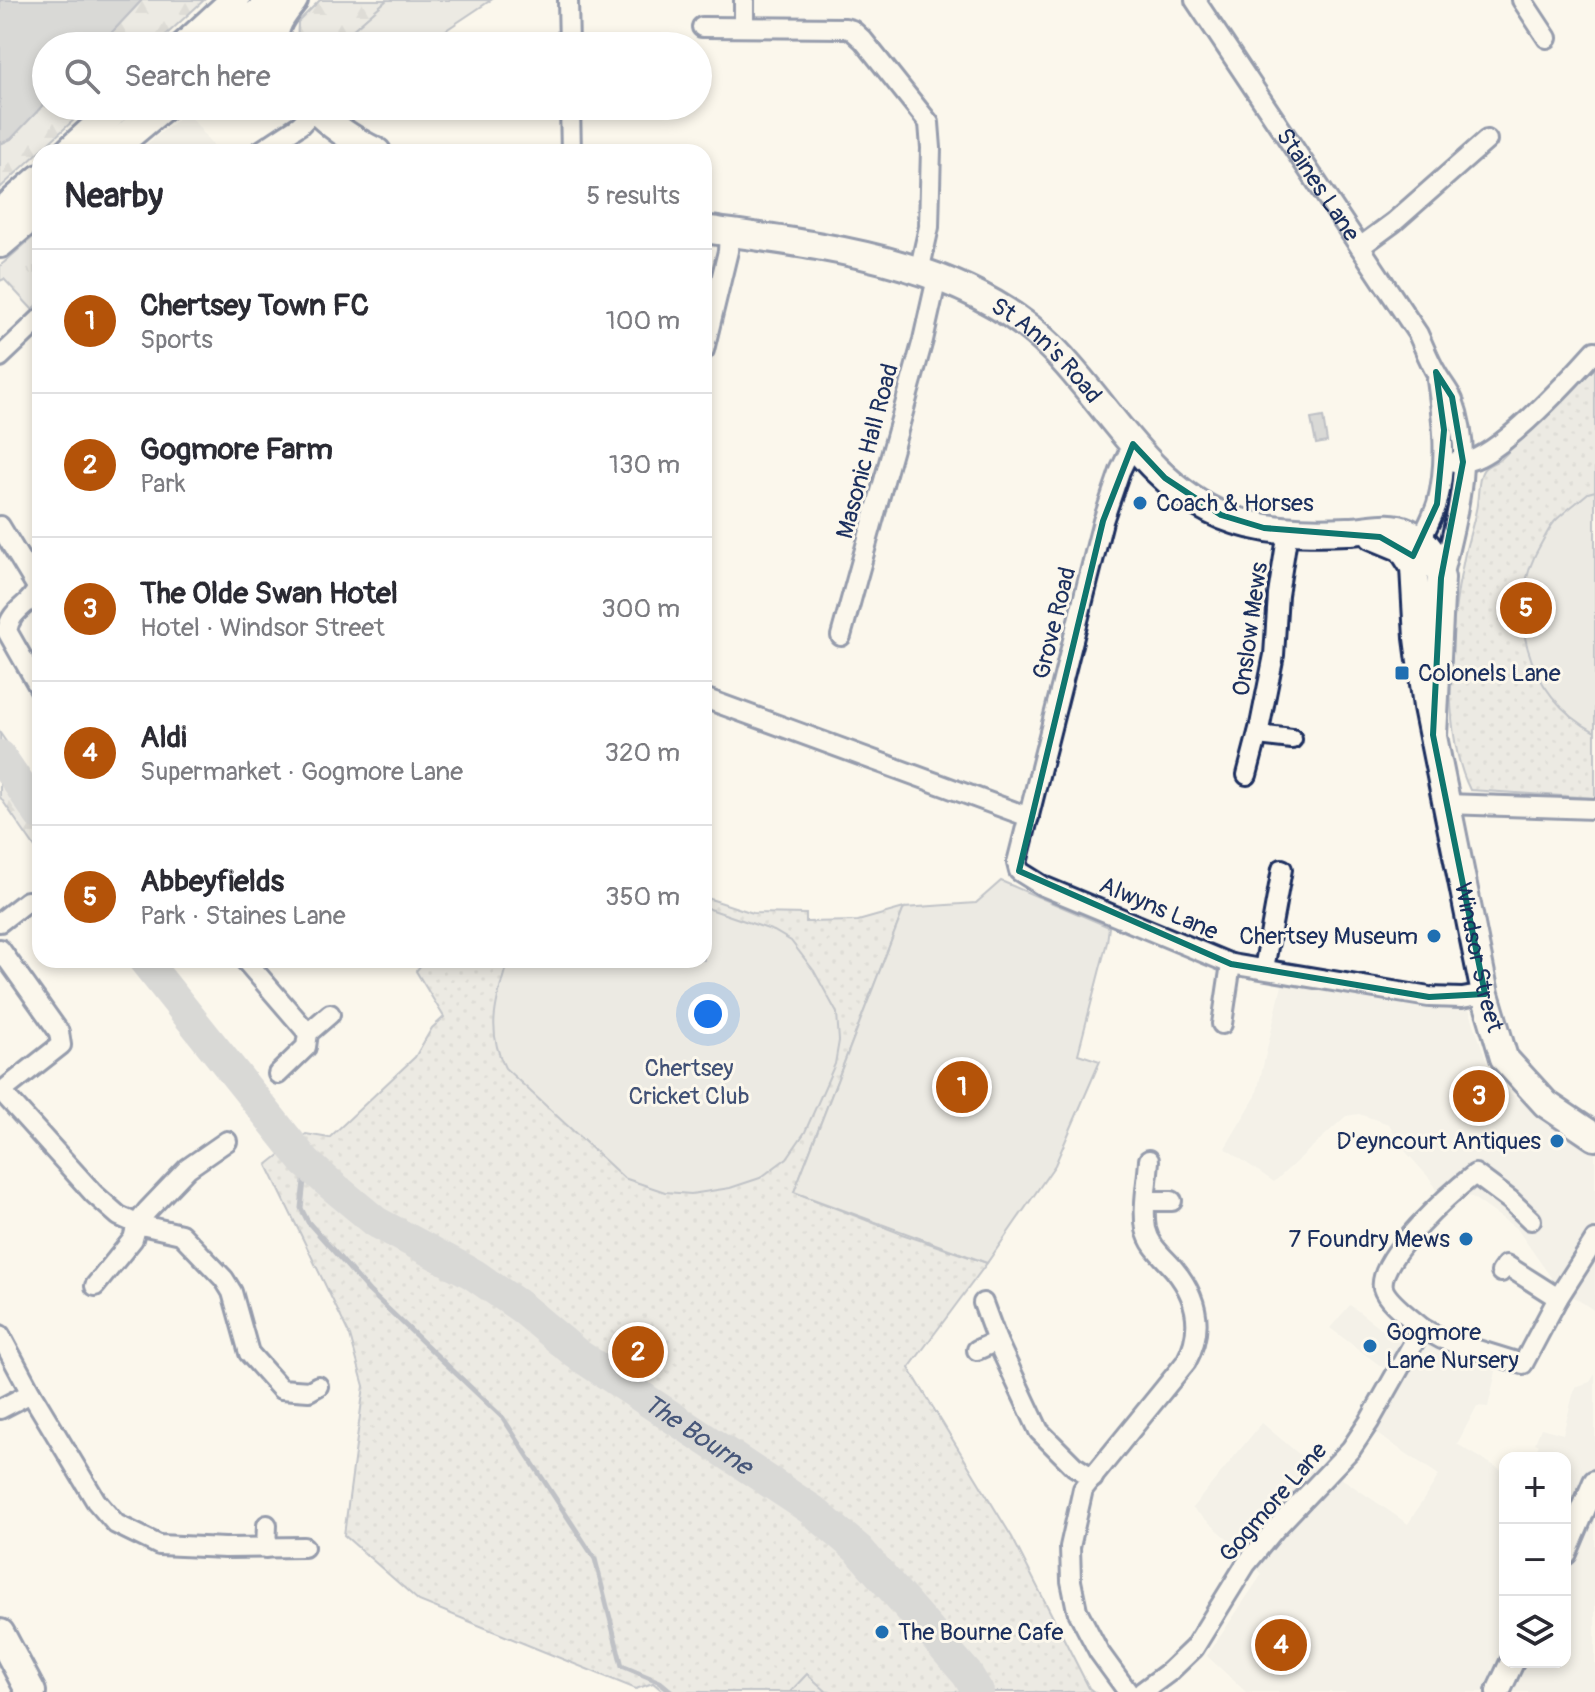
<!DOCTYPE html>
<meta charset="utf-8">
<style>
:root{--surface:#fff;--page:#f7f7f7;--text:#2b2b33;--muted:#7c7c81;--line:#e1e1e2;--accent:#b45309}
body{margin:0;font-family:Pangolin,sans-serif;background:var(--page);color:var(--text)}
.controls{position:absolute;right:24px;bottom:24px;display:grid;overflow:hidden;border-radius:16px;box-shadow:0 4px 12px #0003}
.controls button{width:72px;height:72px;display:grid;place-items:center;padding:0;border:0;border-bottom:2px solid var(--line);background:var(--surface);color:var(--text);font:40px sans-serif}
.you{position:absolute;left:708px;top:1014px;width:28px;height:28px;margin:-20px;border:6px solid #fff;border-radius:50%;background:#1a73e8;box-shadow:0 0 0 12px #1a73e833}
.badge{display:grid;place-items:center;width:52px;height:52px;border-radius:50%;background:var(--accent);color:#fff;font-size:26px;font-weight:700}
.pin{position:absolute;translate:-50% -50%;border:4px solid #fff;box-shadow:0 2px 8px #0006}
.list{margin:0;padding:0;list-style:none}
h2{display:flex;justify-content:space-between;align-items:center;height:104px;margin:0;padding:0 32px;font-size:34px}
h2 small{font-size:26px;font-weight:400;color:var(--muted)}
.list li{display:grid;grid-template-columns:52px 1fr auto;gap:24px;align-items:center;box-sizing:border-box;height:144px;padding:0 32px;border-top:2px solid var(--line)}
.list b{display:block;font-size:30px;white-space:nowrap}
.list p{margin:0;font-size:26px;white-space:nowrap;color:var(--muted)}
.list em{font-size:26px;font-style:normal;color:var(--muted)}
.icon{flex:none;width:44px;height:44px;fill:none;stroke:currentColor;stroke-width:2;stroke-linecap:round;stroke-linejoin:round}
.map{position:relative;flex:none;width:1595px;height:1692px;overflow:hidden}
.search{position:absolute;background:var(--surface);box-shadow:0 4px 12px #0003;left:32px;top:32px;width:680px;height:88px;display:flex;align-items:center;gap:20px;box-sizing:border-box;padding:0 28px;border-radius:44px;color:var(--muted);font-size:30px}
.panel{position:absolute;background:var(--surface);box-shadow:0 4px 12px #0003;left:32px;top:144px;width:680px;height:824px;border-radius:24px}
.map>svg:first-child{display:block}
.built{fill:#eae8e2}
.grass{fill:url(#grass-tufts);stroke:#7a849a;stroke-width:2}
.forest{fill:url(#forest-firs);stroke:#7a849a;stroke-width:2}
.park{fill:url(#park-dots);stroke:#7a849a;stroke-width:2}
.garden{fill:#dadad7;stroke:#7a849a;stroke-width:2}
.water{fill:#afb3bb;stroke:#747e96;stroke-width:2}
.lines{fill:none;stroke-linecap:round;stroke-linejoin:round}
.stream{stroke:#747e96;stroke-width:5}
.river{stroke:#afb3bb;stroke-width:32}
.minor-casing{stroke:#1b2f5e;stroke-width:24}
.tertiary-casing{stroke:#1b2f5e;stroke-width:28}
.secondary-casing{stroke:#1b2f5e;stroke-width:32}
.primary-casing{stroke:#1b2f5e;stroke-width:34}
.minor{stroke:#fbf7ec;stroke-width:18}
.tertiary{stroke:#fbf7ec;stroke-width:22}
.secondary{stroke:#fbf7ec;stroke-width:26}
.primary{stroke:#fbf7ec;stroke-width:28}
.marked{fill:none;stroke:#0f766e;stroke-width:6;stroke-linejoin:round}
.poi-dot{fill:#1f6fb2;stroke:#fbf7ec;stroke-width:3}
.labels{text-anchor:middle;stroke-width:6;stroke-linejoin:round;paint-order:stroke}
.street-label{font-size:24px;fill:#1b2f5e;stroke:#fbf7ec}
.poi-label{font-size:24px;fill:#1b2f5e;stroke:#fbf7ec;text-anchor:start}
.park-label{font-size:24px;fill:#415176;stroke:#fbf7ec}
.water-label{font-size:26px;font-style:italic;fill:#47577a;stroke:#fbf7ec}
</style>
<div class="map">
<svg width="1595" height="1692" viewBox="0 0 1595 1692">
<defs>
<pattern id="grass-tufts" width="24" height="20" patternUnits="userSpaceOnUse" patternTransform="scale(2)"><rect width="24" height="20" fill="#dadad7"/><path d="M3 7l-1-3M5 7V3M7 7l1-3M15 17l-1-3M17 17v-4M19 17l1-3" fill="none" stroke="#babbbb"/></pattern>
<pattern id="forest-firs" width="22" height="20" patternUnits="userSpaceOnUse" patternTransform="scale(2)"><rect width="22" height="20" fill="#dadad7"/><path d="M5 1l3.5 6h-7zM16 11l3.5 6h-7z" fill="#babbbb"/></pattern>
<pattern id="park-dots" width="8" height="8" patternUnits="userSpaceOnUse" patternTransform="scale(2)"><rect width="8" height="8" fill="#dadad7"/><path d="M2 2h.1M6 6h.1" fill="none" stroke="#babbbb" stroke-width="1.8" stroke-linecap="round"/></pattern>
</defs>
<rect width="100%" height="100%" fill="#fbf7ec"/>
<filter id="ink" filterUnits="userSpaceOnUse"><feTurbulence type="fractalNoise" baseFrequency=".0125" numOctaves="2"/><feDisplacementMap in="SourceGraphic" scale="16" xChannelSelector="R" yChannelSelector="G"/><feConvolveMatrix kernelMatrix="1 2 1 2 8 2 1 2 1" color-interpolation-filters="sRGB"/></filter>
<g filter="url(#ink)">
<g class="built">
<polygon points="187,112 218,152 137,152"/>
<polygon points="1283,981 1467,1003 1493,1081 1548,1120 1595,1147 1595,1311 1557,1286 1517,1229 1472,1197 1437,1193 1431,1180 1406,1152 1389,1124 1359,1114 1346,1116 1274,1182 1225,1148 1256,1096"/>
<polygon points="1350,1305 1405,1347 1434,1345 1497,1367 1488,1407 1477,1406 1457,1444 1505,1472 1505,1662 1565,1662 1565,1458 1531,1458 1539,1445 1535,1443 1541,1428 1563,1434 1575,1387 1590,1382 1595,1374 1595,1692 1246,1692 1207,1656 1262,1574 1241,1550 1192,1508 1262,1423 1313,1466 1344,1480 1408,1524 1439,1475 1374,1432 1390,1373 1330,1328"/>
</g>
<polygon class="grass" points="40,231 40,302 32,309 4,279 0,281 0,266"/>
<g class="forest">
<polygon points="142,0 204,0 154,46 99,46"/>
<polygon points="320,0 387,0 334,46 297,46 298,22"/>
<polygon points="46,102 46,106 89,106 0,188 0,144 11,139"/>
<polygon points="0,733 40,791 40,855 0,797"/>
</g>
<g class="park">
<path d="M1595,368V798L1470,790C1440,730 1450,622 1464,558C1467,542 1473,526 1476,510C1479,499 1477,475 1485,468C1489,464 1497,462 1501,459Z"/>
<polygon points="704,897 753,913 806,914 806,922 858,921 904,908 794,1192 902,1234 987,1263 909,1368 1012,1537 1089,1688 1094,1692 664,1692 653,1683 636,1689 419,1601 344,1535 364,1386 350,1336 267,1165 306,1134 329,1138 415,1057 432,1028 444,1017 416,971 425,960 704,960"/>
</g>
<g class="garden">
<polygon points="387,0 491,0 422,46 334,46"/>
<path d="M1595,491V732C1526,696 1502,608 1542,542C1546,535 1550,527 1555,521C1565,511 1578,502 1588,493Z"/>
<polygon points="1001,881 1109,927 1107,942 1078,1054 1100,1061 1055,1165 987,1263 794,1192 904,908 976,903"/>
<path d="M704,907L774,931L791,941L814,971L837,1013L839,1041L835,1064L805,1132L787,1158L760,1178L730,1188L691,1194L665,1192L624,1178L505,1068C485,1029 497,999 508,960H704Z"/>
<polygon points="807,1674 827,1692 790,1692"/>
</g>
<g class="water">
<polygon points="0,0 142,0 99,46 46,46 46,102 11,139 0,144"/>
<polygon points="1323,417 1327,442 1316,444 1311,419"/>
</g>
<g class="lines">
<polyline class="stream" points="306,1163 301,1208 308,1222 369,1291 503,1418 595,1559 622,1666 660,1682 672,1692"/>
<g class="river">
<polyline points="0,756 40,815"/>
<path id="s1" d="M144,960L306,1163L329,1183L376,1222L473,1274L522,1308L577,1354L812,1510L859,1550L967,1674L978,1692"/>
</g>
<g class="minor-casing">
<g id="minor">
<polyline points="568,0 569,46"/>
<polyline points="744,0 744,27"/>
<path id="s2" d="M1195,0L1418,334C1424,347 1429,361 1437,374C1442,383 1449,391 1453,400C1475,458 1456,520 1442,577"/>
<polyline points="1522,0 1547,38"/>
<polyline points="702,27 845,28 852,30 863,40 929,123 931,148 929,227 919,272"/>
<polyline points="570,106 571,152"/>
<polyline points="259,152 300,125 315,109"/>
<polyline points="1360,247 1394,222 1487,140"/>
<polyline points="704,350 728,251 729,232"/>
<polyline points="0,357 40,319"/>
<polyline points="1133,444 1120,471 1103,521 1017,863 1019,871 1043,886 1231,964 1429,997 1462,998 1485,994"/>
<path d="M1454,462C1463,462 1472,461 1479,457C1514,439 1568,381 1595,351"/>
<path d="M0,526L37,587C32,606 11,607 7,631L40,689"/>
<path d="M1417,549C1423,534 1432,519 1437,504C1448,462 1443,422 1437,380"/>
<polyline points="841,636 923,340 937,278"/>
<polyline points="704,698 1029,817"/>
<polyline points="1258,735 1292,739"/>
<polyline points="1247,775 1260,725 1274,655 1278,595 1288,531"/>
<polyline points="1446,804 1595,809"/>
<polyline points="0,922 27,901"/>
<polyline points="0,949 59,1032 61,1045 0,1093"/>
<polyline points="245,960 308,1033"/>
<polyline points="1264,969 1282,869"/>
<polyline points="1222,1024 1231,964"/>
<polyline points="278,1074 306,1047 308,1033 330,1014"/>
<polyline points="2,1092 94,1194 119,1216 137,1224 181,1234 224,1279 232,1292 249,1353 281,1389 309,1391 318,1386"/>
<polyline points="1146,1201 1172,1201"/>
<polyline points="1501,1272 1506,1265 1558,1298"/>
<polyline points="95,1286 133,1239 137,1224 147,1211 188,1168 227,1141"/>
<polyline points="983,1303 997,1341 1039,1431 1074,1466 1093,1478"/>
<polyline points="1422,1328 1442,1339 1523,1364 1558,1298 1595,1240"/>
<polyline points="0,1335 31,1393 96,1501 116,1524 159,1545 225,1548 304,1547"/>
<polyline points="977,1350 997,1341"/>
<polyline points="0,1409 31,1393"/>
<polyline points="266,1548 267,1525"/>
<path d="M1128,1692L1099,1652L1077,1610L1071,1581L1070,1547L1083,1489L1186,1362C1204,1329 1198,1298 1174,1269C1163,1256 1150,1247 1146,1229C1142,1207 1148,1181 1149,1160"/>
<path d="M1142,1692L1169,1672L1194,1648L1246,1564L1275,1529L1351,1449L1369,1422L1422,1328C1411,1318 1387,1302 1383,1288C1377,1258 1453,1191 1475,1174L1510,1200L1531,1220"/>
</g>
</g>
<g class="tertiary-casing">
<g id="tertiary">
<polyline points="1565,1553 1595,1482"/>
<polyline points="1498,1692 1512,1662"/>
</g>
</g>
<g class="secondary-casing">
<g id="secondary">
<path d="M232,16C252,17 262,29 274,44"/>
<path d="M274,46C273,26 282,15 294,0"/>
<path d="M312,106C331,126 352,140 377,152"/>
<path id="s3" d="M704,229C821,246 965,260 1052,348C1108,404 1147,484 1223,516C1262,532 1306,533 1348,531C1368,531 1388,523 1408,532C1429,541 1436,557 1441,578L1433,735"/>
<path id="s4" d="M1373,536L1402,548L1414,567L1418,638L1427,707L1485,994L1504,1058L1546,1104L1595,1137"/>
</g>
</g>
<g class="primary-casing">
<g id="primary">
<polyline points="185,46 235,0"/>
<polyline points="221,46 274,0"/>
<polyline points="69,152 119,106"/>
<polyline points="108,152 163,106"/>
<polyline points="0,214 40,179"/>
<polyline points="0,243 40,209"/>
<polyline points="0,1634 31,1692"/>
</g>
</g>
<use href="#minor" class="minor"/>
<use href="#tertiary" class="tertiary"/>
<use href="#secondary" class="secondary"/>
<use href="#primary" class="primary"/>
</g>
</g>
<path d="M0 0H1595V1692H0ZM1436,372L1452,397L1463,462L1441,578L1433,735L1485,994L1429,997L1231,964L1019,871L1103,521L1133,444L1165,478L1221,515L1264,528L1380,537L1413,556L1437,504L1444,430Z" fill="#fbf7ec" fill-opacity=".55" fill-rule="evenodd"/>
<path class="marked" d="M1436,372L1452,397L1463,462L1441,578L1433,735L1485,994L1429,997L1231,964L1019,871L1103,521L1133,444L1165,478L1221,515L1264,528L1380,537L1413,556L1437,504L1444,430Z"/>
<g class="poi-dot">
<circle cx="1140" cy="503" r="8"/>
<rect x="1394" y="665" width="16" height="16" rx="4"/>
<circle cx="1434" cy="936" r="8"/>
<circle cx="1557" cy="1141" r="8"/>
<circle cx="1466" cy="1239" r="8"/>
<circle cx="1370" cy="1346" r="8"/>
<circle cx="882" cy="1632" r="8"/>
</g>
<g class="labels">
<g class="street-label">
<text dy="8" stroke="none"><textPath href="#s2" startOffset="222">Staines Lane</textPath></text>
<text dy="8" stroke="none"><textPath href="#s3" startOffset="372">St Ann's Road</textPath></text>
<text transform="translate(867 451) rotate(-75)" y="8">Masonic Hall Road</text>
<text transform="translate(1054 623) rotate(-76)" y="8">Grove Road</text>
<text transform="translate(1250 629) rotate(-82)" y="8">Onslow Mews</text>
<text transform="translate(1159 908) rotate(23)" y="8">Alwyns Lane</text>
<text dy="8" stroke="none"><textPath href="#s4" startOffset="450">Windsor Street</textPath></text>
<text transform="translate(1273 1502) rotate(-49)" y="8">Gogmore Lane</text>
</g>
<g class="poi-label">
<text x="1156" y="511">Coach &amp; Horses</text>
<text x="1418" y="681">Colonels Lane</text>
<text x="1418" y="944" text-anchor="end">Chertsey Museum</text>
<text x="1541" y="1149" text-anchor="end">D'eyncourt Antiques</text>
<text x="1450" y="1247" text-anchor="end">7 Foundry Mews</text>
<text x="1386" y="1340">Gogmore<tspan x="1386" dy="28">Lane Nursery</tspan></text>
<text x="898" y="1640">The Bourne Cafe</text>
</g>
<g class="park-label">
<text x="689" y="1076">Chertsey<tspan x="689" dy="28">Cricket Club</tspan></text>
</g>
<g class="water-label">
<text dy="9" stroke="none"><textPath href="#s1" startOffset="738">The Bourne</textPath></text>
</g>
</g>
</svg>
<div class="controls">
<button>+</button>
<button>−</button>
<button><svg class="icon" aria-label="layers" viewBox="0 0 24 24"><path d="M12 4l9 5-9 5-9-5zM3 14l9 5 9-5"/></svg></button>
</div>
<div class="you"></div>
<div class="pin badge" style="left:962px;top:1087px">1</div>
<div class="pin badge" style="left:638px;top:1352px">2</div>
<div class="pin badge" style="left:1479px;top:1096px">3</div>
<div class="pin badge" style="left:1281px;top:1645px">4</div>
<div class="pin badge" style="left:1526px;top:608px">5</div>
<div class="search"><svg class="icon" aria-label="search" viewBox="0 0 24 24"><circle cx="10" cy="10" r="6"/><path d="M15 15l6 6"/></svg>Search here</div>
<section class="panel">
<h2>Nearby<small>5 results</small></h2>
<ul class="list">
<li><span class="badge">1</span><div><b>Chertsey Town FC</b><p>Sports</p></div><em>100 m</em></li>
<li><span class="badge">2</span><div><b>Gogmore Farm</b><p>Park</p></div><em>130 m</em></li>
<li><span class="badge">3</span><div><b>The Olde Swan Hotel</b><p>Hotel · Windsor Street</p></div><em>300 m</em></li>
<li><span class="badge">4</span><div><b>Aldi</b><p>Supermarket · Gogmore Lane</p></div><em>320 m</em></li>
<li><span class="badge">5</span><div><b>Abbeyfields</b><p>Park · Staines Lane</p></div><em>350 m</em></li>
</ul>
</section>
</div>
